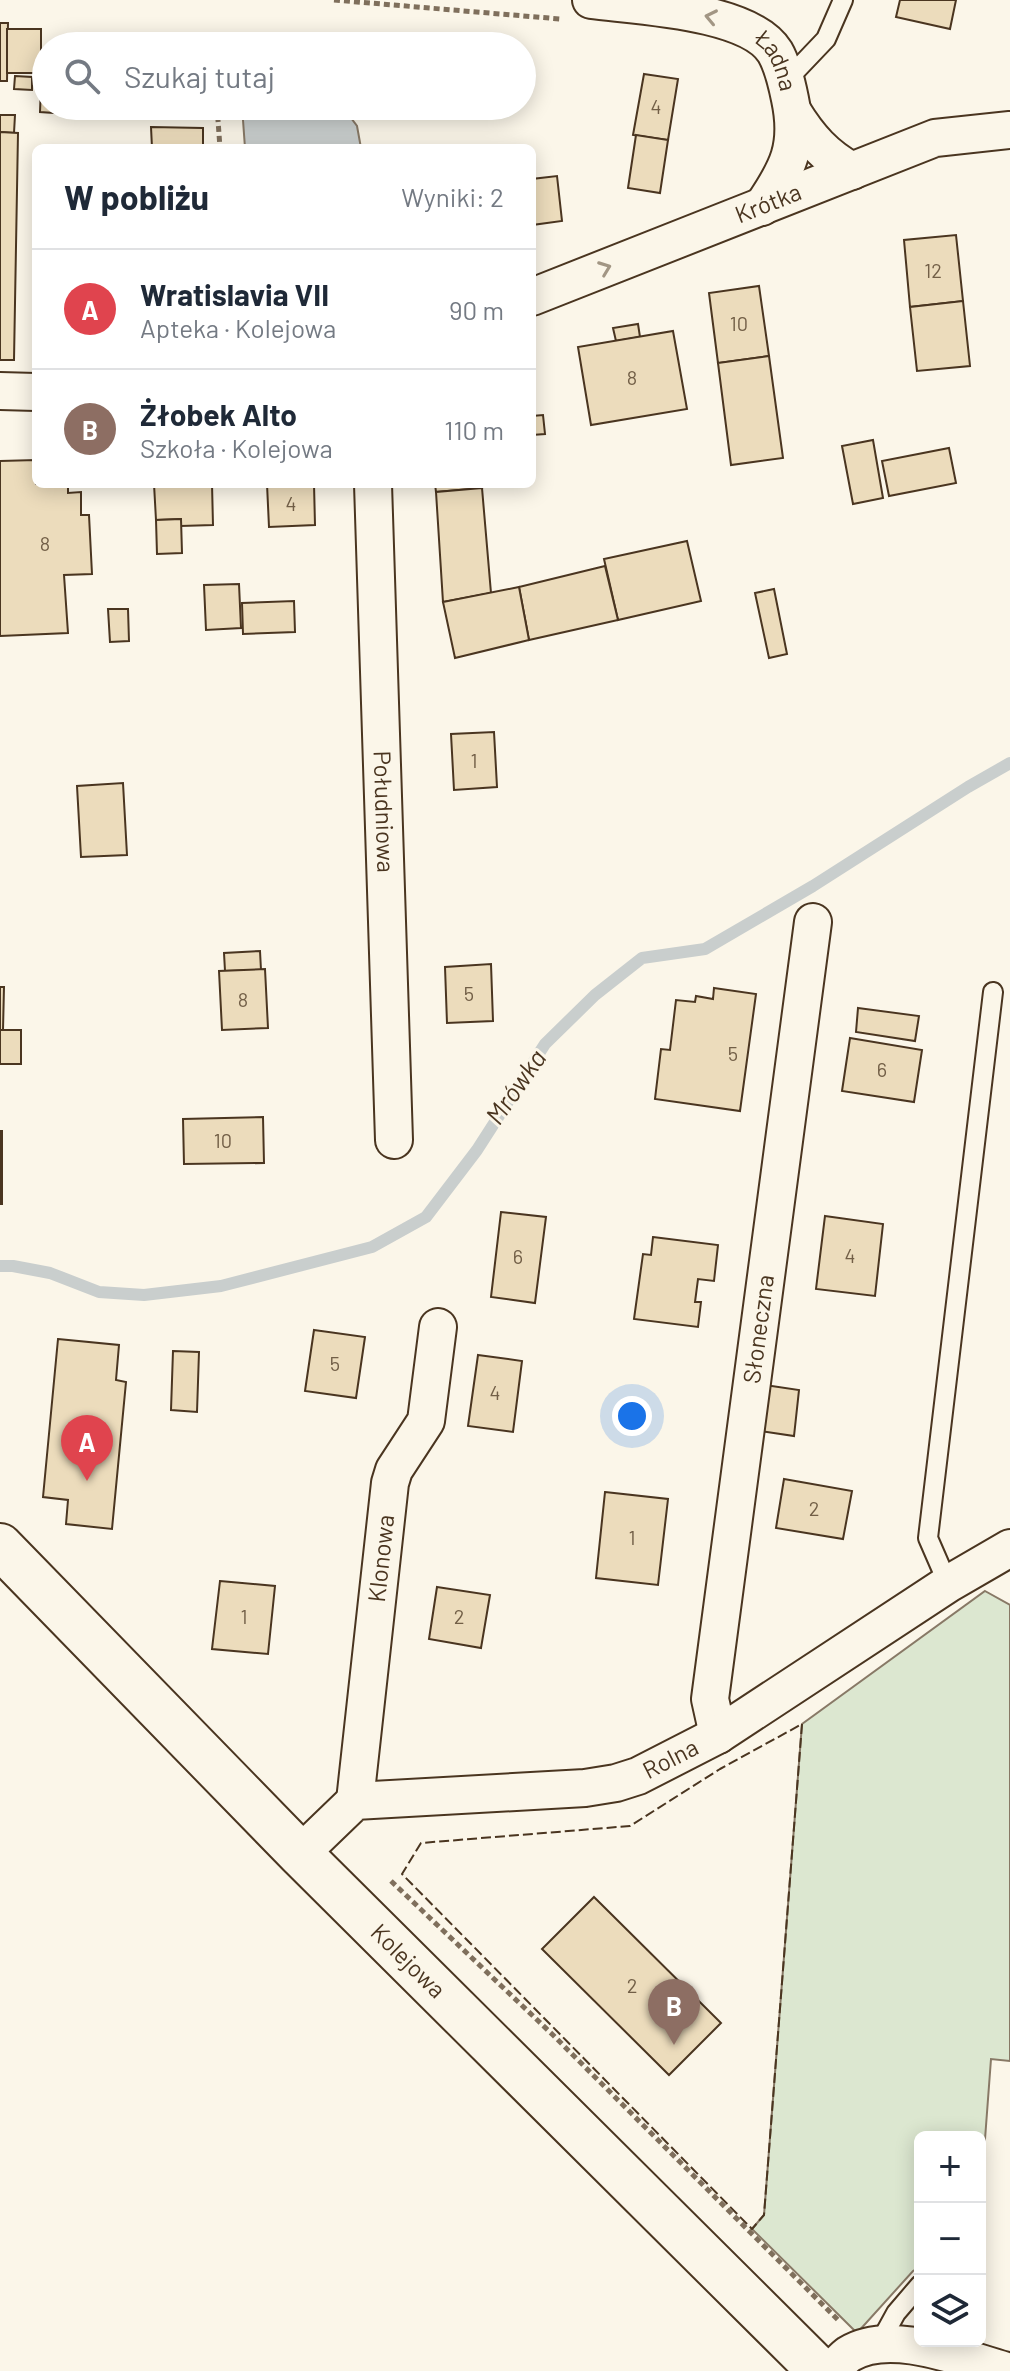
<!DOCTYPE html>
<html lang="pl">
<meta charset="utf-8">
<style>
:root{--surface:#fff;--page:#f6f6f7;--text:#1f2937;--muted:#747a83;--line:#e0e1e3;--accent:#0b8043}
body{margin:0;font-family:Barlow,sans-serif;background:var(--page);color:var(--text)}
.controls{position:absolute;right:24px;bottom:24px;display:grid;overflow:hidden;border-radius:12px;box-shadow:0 4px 20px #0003}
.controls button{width:72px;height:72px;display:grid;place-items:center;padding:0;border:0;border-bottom:2px solid var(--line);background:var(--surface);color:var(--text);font:40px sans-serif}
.you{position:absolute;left:632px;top:1416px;width:28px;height:28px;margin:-20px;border:6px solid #fff;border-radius:50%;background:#1a73e8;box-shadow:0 0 0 12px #1a73e833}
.badge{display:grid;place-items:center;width:52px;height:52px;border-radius:50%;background:var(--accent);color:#fff;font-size:26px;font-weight:700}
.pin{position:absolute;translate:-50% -66px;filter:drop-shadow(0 2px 4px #0008)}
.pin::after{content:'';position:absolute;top:42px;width:28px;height:24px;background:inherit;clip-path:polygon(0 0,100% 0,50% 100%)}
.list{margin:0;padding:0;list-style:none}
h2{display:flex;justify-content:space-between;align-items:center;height:104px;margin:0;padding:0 32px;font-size:34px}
h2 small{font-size:26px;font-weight:400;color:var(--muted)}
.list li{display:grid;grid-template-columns:52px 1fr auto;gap:24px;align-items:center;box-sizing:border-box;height:120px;padding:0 32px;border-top:2px solid var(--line)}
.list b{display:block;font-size:30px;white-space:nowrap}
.list p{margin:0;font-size:26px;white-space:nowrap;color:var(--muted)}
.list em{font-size:26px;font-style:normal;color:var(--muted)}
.icon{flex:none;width:44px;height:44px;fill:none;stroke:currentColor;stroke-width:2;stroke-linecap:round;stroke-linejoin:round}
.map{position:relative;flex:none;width:1010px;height:2371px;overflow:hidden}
.search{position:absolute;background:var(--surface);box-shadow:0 4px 20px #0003;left:32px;top:32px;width:504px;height:88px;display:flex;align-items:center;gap:20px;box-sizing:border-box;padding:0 28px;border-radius:44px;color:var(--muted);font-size:30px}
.panel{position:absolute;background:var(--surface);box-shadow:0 4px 20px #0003;left:32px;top:144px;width:504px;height:344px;border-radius:12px}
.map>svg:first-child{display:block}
.green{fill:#dce7d0;stroke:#887966;stroke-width:2}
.water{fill:#c9cecd;stroke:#887966;stroke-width:2}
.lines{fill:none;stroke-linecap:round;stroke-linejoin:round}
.stream{stroke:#c9cecd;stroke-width:12}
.building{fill:#ecdcbc;stroke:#4a3520;stroke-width:2}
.service-casing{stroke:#4a3520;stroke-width:22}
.minor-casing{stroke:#4a3520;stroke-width:40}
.tertiary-casing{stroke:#4a3520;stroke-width:48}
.path{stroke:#7f6f5c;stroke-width:5;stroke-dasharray:6 4;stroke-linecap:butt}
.service{stroke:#fbf6e9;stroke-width:18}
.minor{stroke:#fbf6e9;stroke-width:36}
.tertiary{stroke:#fbf6e9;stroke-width:44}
.fence{stroke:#4a3520;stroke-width:2;stroke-dasharray:10 4;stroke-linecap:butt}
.oneway{stroke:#a29684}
.labels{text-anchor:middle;stroke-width:6;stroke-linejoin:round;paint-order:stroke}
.number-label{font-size:20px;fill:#725f47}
.street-label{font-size:24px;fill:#4a3520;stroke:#fbf6e9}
.water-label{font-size:26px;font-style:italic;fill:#4a3520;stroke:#fbf6e9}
</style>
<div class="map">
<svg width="1010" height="2371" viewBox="0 0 1010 2371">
<rect width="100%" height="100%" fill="#fbf6e9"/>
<polygon class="green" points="985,1591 1010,1605 1010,2061 991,2059 980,2206 980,2137 920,2137 920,2267 913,2271 857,2333 752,2229 764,2215 802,1724"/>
<polygon class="water" points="242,106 342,106 357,126 361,148 245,148"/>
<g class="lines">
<polyline class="stream" points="0,1266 13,1266 50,1273 99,1292 144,1295 221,1286 372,1247 426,1217 477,1150 545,1044 595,995 642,958 705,949 813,886 968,787 1010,763"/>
</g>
<g class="building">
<polygon points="900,0 956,0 950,29 896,17"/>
<polygon points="0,23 8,23 7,81 0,81"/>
<rect x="7" y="29" width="34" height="44"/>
<polygon points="644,74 678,79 668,140 633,135"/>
<polygon points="15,76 32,77 32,90 14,89"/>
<polygon points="41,86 46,86 46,106 69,106 68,114 40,112"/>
<polygon points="69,106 84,106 84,112 68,111"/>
<polygon points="0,115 15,115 14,133 0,132"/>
<polygon points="151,127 203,128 203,148 152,148"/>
<polygon points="0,132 18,133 14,360 0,360"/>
<polygon points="636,135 668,140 660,193 628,188"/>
<polygon points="557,176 562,221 532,225 532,179"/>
<polygon points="956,235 963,301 910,307 904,240"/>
<polygon points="759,286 769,356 718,363 709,293"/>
<polygon points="963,301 970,366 917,371 910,307"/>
<polygon points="638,324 640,337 616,341 613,328"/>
<polygon points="673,331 687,409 591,425 578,347"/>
<polygon points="769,356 783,458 731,465 718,363"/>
<polygon points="543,415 545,434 532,435 532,416"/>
<polygon points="873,440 883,498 853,504 842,446"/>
<polygon points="949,448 956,483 889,496 882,461"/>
<polygon points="36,460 36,484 68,484 68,493 81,492 81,515 89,515 92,574 64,575 68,633 0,636 0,461"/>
<polygon points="154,484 212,484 213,525 181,526 181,519 156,520"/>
<polygon points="267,484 314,484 315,525 269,527"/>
<polygon points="435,484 481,484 482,488 436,492"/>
<polygon points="482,488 491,593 443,602 436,492"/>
<polygon points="181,519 182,553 157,554 156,520"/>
<polygon points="687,541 701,601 618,620 604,559"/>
<polygon points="605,566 618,620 529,640 519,587"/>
<polygon points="239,584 241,628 206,630 204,585"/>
<polygon points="519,587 529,640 455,658 443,602"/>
<polygon points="774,589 787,654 769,658 755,593"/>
<polygon points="294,601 295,632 243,634 242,603"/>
<polygon points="108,609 128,609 129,641 110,642"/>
<polygon points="494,732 497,787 454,790 451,734"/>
<polygon points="123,783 127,855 81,857 77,786"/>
<polygon points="260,951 261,970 225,971 224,953"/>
<polygon points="491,964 493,1021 447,1023 445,967"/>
<polygon points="265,969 268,1028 222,1030 219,971"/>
<polygon points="0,987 4,987 3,1030 0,1030"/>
<polygon points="714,988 756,994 740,1111 655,1099 661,1049 670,1050 676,1000 695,1002 696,996 713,999"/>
<polygon points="858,1008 919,1016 915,1041 856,1032"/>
<rect x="0" y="1030" width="21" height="34"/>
<polygon points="850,1038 922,1050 914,1102 842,1091"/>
<polygon points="263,1117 264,1163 184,1164 183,1119"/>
<rect x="0" y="1131" width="2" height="73"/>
<polygon points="501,1212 546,1217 535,1303 491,1297"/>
<polygon points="825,1216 883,1224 875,1296 816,1289"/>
<polygon points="653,1237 718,1245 714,1281 698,1279 695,1302 701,1302 698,1327 634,1319 643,1254 651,1255"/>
<polygon points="314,1330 365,1337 356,1398 305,1391"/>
<polygon points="58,1339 119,1345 116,1380 126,1382 112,1529 66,1524 68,1500 43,1497"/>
<polygon points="173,1351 199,1352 197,1412 171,1410"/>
<polygon points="478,1355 522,1361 513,1432 468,1426"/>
<polygon points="765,1385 799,1390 794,1436 760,1431"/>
<polygon points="784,1479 852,1491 843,1539 776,1528"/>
<polygon points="605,1492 668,1499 658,1585 596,1578"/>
<polygon points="220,1581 275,1586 268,1654 212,1649"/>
<polygon points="437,1587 490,1595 481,1648 429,1639"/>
<polygon points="594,1897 721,2023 669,2075 542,1949"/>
</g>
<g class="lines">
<g class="service-casing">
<g id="service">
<polyline points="786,81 826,39 843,0"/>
<polyline points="948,1584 928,1538 993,992"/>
<polyline points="879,2344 896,2313 920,2285"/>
</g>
</g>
<g class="minor-casing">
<g id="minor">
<path id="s1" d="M591,0C637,6 749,10 775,52C783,66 787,84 790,99C800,146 788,169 762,207"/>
<path d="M793,112C809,138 825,156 852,171"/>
<path id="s2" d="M532,297L935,138L1010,130"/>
<polyline points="0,391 36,392"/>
<path id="s3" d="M373,484L394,1140"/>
<path id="s4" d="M718,1735L710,1699L813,922"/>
<path id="s5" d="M355,1801L390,1483L394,1470L426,1421L438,1327"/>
<path id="s6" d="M300,1854L355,1801L585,1788L616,1783L638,1776L718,1735L948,1584L1010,1548"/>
<path d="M831,2371C837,2366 843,2358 849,2354C891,2328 963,2359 1007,2371"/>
</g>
</g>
<g class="tertiary-casing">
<g id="tertiary">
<path id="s7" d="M0,1546L300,1854L820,2371"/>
</g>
</g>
<g class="path">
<polyline points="334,0 560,19"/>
<polyline points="212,39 212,46"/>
<polyline points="217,106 220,148"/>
<polyline points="391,1881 553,2035 838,2320"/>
</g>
<use href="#service" class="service"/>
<use href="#minor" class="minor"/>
<use href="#tertiary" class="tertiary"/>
<polygon class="fence" points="802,1724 764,2215 752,2229 402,1874 421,1843 630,1826 720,1769"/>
</g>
<defs><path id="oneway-chevron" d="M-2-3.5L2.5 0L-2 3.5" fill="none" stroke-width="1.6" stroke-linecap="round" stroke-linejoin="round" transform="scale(2)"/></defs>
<g class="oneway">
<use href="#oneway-chevron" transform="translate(711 17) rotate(-168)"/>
<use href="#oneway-chevron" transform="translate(605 268) rotate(-21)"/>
</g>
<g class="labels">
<g class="number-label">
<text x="656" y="114">4</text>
<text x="933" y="278">12</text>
<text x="739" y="331">10</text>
<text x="632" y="385">8</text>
<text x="291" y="511">4</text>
<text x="45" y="551">8</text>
<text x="474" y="768">1</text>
<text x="469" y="1001">5</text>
<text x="243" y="1007">8</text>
<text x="733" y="1061">5</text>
<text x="882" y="1077">6</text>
<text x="223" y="1148">10</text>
<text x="850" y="1263">4</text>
<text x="518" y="1264">6</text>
<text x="335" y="1371">5</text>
<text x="495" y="1400">4</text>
<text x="814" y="1516">2</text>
<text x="632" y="1545">1</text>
<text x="244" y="1624">1</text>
<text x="459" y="1624">2</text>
<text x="632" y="1993">2</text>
</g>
<g class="street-label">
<text dy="8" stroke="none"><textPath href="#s1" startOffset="204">Ładna</textPath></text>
<text dy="8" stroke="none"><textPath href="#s2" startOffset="254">Krótka</textPath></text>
<text dy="8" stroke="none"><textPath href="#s3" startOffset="328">Południowa</textPath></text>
<text dy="8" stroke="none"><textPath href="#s4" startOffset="410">Słoneczna</textPath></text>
<text dy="8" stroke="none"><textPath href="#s5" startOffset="244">Klonowa</textPath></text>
<text dy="8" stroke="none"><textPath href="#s6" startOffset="398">Rolna</textPath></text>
<text dy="8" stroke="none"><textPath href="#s7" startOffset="582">Kolejowa</textPath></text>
</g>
<g class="water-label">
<text transform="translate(516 1087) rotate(-55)" y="9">Mrówka</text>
</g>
</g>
</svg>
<div class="controls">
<button>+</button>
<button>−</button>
<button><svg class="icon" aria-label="layers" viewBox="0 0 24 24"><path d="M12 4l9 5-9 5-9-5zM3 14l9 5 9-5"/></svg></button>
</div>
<div class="you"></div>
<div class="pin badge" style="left:87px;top:1481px;background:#e0444e">A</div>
<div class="pin badge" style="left:674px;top:2045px;background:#8d6e63">B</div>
<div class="search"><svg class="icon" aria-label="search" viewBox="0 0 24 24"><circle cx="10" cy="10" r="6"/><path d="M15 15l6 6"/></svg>Szukaj tutaj</div>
<section class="panel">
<h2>W pobliżu<small>Wyniki: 2</small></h2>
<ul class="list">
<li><span class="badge" style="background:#e0444e">A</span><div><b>Wratislavia VII</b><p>Apteka · Kolejowa</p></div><em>90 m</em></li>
<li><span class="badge" style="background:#8d6e63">B</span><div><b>Żłobek Alto</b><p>Szkoła · Kolejowa</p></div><em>110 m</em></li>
</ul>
</section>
</div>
